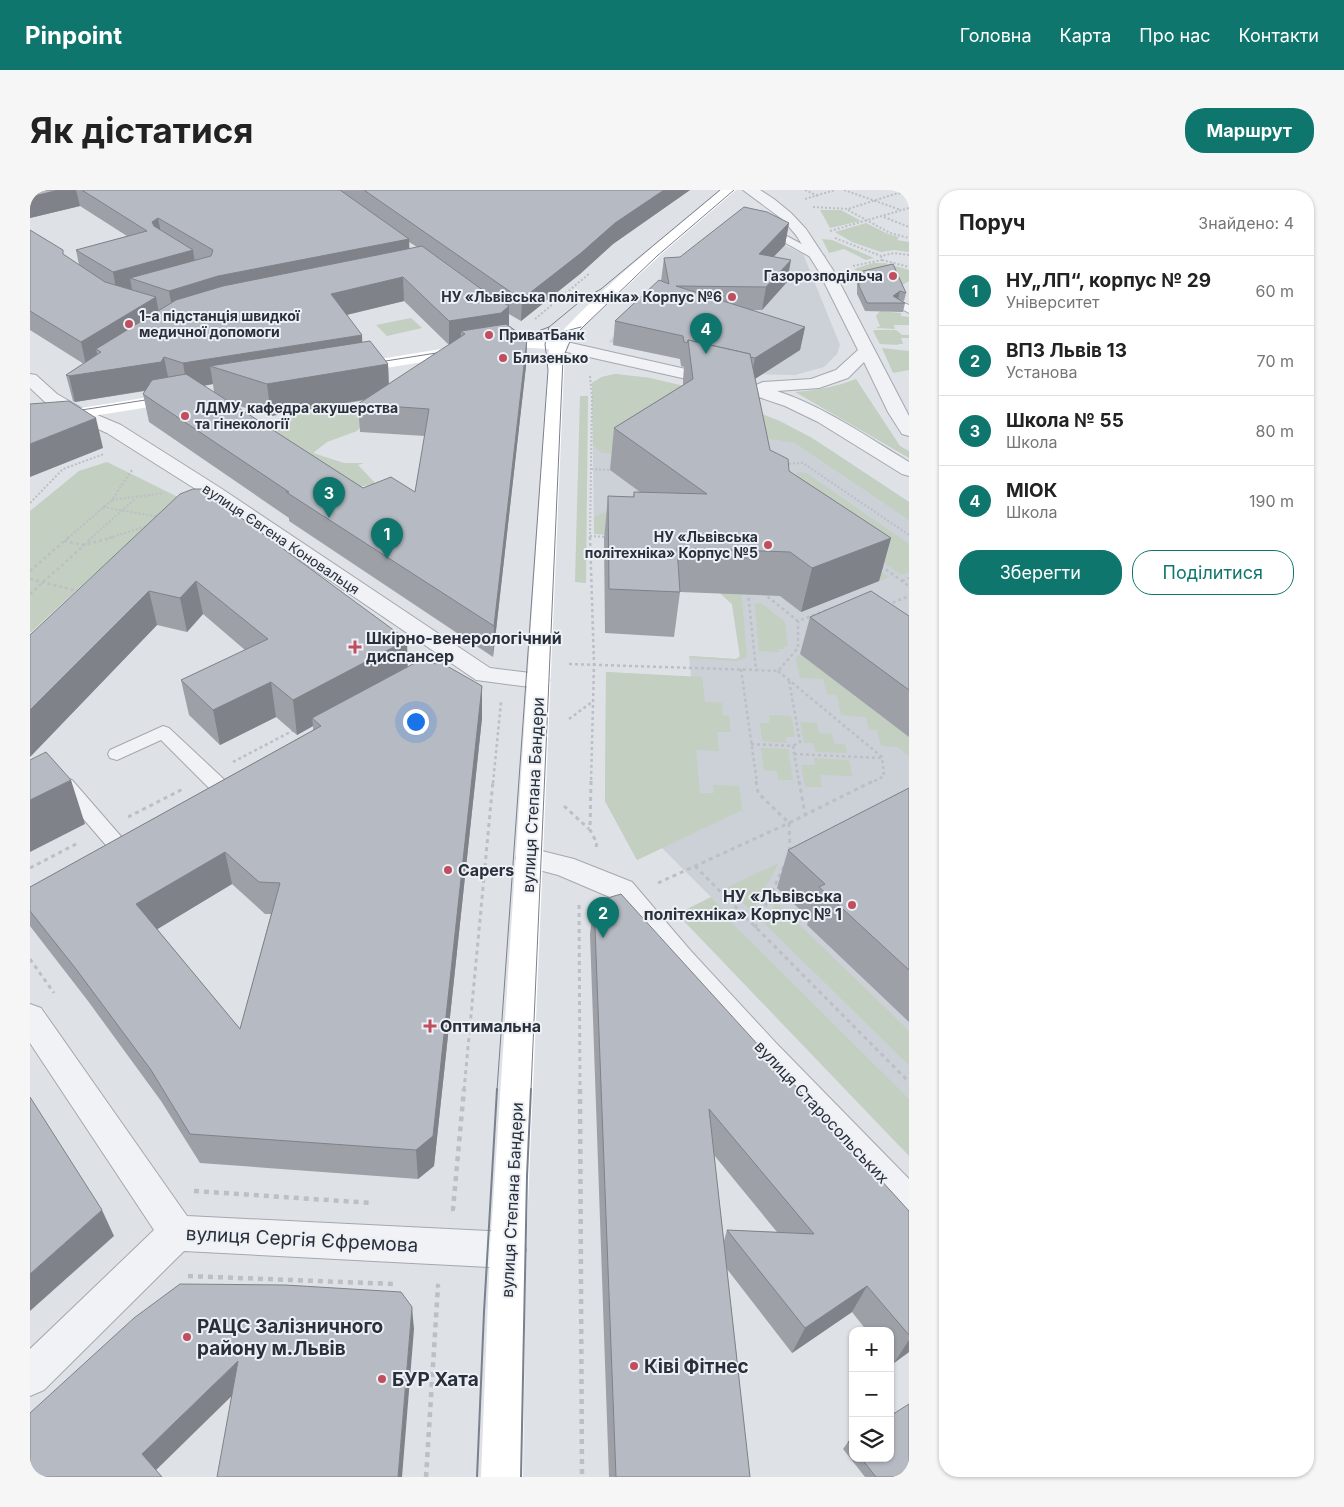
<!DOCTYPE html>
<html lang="uk">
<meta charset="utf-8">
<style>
:root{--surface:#fff;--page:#f6f6f6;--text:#222;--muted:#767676;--line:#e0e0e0;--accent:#0f766e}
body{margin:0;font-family:Inter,sans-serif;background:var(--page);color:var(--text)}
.controls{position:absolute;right:15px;bottom:15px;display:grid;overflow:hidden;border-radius:10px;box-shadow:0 1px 4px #0004}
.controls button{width:45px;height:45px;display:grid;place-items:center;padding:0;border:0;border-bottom:1px solid var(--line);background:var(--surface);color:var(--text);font:25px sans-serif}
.you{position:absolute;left:385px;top:531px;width:18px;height:18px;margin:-12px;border:4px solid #fff;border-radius:50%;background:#1a73e8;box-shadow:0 0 0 8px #1a73e833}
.badge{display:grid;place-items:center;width:32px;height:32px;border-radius:50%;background:var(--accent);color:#fff;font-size:16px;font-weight:700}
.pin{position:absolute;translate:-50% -41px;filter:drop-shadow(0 1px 2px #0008)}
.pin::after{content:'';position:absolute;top:26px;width:18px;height:15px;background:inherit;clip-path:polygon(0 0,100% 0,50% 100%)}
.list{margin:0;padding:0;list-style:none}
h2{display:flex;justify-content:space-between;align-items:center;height:65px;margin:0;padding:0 20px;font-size:21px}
h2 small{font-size:16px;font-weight:400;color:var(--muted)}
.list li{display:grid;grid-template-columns:32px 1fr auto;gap:15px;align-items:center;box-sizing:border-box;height:70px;padding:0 20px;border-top:1px solid var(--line)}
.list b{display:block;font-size:19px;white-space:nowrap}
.list p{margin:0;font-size:16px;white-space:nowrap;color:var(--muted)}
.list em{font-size:16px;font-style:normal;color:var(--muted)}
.actions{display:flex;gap:10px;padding:15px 20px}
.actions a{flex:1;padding:11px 0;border:1px solid var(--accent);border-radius:20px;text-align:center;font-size:18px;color:var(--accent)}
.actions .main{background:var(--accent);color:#fff}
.icon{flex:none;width:28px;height:28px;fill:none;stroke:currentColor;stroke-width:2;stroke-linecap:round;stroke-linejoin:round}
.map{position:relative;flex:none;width:879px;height:1287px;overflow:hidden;border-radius:20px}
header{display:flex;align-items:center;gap:30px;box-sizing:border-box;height:70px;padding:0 25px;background:var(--accent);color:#fff}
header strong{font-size:24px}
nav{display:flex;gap:28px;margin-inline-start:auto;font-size:18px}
.intro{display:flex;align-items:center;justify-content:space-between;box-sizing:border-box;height:120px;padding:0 30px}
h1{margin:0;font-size:35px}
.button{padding:12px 22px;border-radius:20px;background:var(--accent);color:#fff;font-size:18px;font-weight:700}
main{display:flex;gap:30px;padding:0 30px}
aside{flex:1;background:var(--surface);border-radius:20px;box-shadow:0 1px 4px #0004}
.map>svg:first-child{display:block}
.built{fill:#ccd0d7}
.green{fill:#c3cfc0}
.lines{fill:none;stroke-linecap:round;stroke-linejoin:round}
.service-casing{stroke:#a4a8af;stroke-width:2}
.minor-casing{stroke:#a4a8af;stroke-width:2}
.tertiary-casing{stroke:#a4a8af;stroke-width:2}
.path-far3{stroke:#bcbfc5;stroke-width:2;stroke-dasharray:2 2;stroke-linecap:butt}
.path-far2{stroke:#bcbfc5;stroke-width:2.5;stroke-dasharray:3 3;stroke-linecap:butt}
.path-far1{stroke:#bcbfc5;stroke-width:3;stroke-dasharray:4 4;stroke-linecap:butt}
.path{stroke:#bcbfc5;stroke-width:4.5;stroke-dasharray:5 5;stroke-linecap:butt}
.service{fill:#f0f2f5;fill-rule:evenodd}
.minor{fill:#f0f2f5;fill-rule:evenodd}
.tertiary{fill:#f0f2f5;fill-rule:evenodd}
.secondary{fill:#fff;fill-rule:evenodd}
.tram-far1{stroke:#79818e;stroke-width:1}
.tram{stroke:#79818e;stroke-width:2}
.wall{fill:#9da0a7;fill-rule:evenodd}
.shaded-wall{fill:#7f8288}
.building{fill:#b6bac2;stroke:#7f8288;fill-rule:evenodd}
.poi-dot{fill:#c04e5e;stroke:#edf0f4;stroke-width:2}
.labels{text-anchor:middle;stroke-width:4;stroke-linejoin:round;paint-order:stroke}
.far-poi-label{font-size:14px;font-weight:bold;fill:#292f3b;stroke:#edf0f4;text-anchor:start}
.far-street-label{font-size:14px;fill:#292f3b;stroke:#edf0f4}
.poi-label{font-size:16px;font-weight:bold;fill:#292f3b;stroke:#edf0f4;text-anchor:start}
.street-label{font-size:16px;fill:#292f3b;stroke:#edf0f4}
.near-street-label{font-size:19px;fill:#292f3b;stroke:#edf0f4}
.near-poi-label{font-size:19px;font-weight:bold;fill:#292f3b;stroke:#edf0f4;text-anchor:start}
</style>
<header>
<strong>Pinpoint</strong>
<nav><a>Головна</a><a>Карта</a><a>Про нас</a><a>Контакти</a></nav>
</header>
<div class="intro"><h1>Як дістатися</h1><a class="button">Маршрут</a></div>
<main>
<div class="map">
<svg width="879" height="1287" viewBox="0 0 879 1287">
<rect width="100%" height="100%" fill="#dee1e6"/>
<g class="built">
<polygon points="754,55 773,64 810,155 807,164 794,177 765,185 724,184 579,152 594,134"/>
<polygon points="585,184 620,188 716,218 750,231 782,248 879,312 879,945 675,734 697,723 632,658 607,670 575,611 576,482 661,487 659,466 706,469 710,466 702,414 691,404 622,347 564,344 562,193 572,187"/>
</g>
<g class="green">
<polygon points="790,20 811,20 831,31 800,38"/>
<polygon points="836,33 858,44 869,47 867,50 879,52 879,62 864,60 851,62 822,52 805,42"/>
<polygon points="792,49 802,50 844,68 836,70 814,59 799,63"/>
<polygon points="843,73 855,73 879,80 879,91 866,99 861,99 824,79"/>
<polygon points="850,121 871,123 871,126 879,127 879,135 864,135 865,139 846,138 850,136 846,126"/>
<polygon points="381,128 392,138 357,146 346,135"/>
<polygon points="845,140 866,140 872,145 879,145 879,148 871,148 873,154 868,154 868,155 850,154 843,141"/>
<polygon points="852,158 879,161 879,180 863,183"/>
<polygon points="585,184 620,188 663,198 590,264 572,263 563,255 562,193 572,187"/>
<path d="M826,189L870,256L879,261V268L765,202C787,200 806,197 826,189Z"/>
<polygon points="550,206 558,206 556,393 545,392"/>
<polygon points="349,213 327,241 297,252 283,263 314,273 334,273 328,275 346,294 321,298 238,243 260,224 326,219"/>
<polygon points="716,218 749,231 782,248 879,312 879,330 765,253 734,248 740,278 781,333 859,387 849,391 741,318"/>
<polygon points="77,272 148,307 0,443 0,321 49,281"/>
<polygon points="767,282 776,283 879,354 879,382 871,385 783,323 766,307"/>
<polygon points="586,318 711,397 717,467 707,471 660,468 659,466 706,469 710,467 702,414 691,404 601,345 564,344 564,327"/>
<polygon points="731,413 755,432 758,456 754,456 754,459 749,459 749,462 729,461 725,414"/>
<polygon points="770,464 879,547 879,566 868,557 851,556 847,540 839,540 836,527 811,525 807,505 797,504 793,489 770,488 766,469"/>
<polygon points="576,482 672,487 675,512 692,513 693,525 699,526 701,542 687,542 689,561 666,560 670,603 684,603 683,595 709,596 712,620 607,670 575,611"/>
<polygon points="739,525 761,526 765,547 756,547 757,553 732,551 730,533 740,533"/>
<polygon points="770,532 787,533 789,543 802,544 804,554 815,554 817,563 786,562 783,553 774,553"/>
<polygon points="731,558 758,559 763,590 748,590 747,581 734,580"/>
<polygon points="784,568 819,570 822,586 790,585 792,597 775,597 771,575 785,575"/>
<polygon points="749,673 722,722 698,697"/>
<polygon points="681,707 697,723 694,725 879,909 879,966 650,727 651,722"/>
<polygon points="746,712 879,841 879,875 735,734"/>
</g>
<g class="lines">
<g class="service-casing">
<g id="service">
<polygon points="738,36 794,66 795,68 794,70 786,70 734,41 734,37"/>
<polygon points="869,111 879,115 879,123 863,114"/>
<polygon points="133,536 139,538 200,595 203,600 200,605 193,607 186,605 131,550 87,570 80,568 78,564 80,560"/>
<polygon points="35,588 42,590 95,651 98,656 95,661 88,663 81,661 32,604 28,606 21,604 18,599 21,594"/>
</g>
</g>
<g class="minor-casing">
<g id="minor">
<polygon points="0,184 6,185 27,204 53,219 91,235 189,297 460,478 517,485 520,490 517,495 508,498 446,490 175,305 77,243 41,227 15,212 0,198"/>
<polygon points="500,658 544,669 602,692 660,760 746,853 879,989 879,1031 866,1026 724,873 638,776 582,708 528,685 490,675 486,668 490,661"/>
<polygon points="0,814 11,818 157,1026 478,1042 491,1048 496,1060 491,1072 478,1078 154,1061 14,1200 0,1206 0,1159 124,1040 0,853"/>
</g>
</g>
<g class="tertiary-casing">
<path id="tertiary" d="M713,0H730L744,9L761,23L776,39L803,80L879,226V246L872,244L858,222L834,172L818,188L789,198L747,201C795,217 836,246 879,272V286L872,284L788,232L755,216L714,202L528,160L522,159L520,155L522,151L528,150L726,195L733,192L781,189L806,180L828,160L788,80L766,45L752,29Z"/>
</g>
<g class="path-far3">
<polyline points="775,0 788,6"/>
<polyline points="814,0 871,20"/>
<polyline points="775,9 805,0"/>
<polyline points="783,17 818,19 868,3 879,5"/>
<polyline points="818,20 860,43 879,48"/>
<polyline points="854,27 879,37"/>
<polyline points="800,41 879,18"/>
<polyline points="805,48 851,66 864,63 879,65"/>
<polyline points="852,70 879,77"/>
<polyline points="823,76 852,70 851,66"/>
<polyline points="505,129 560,83"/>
<polyline points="560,186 562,207 560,348"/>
<polyline points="755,274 773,273 879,345"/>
<polyline points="561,279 580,280"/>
<polyline points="82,310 134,303"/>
<polyline points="0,313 33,279 74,264"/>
<polyline points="73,317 130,327"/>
<polyline points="560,346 577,347"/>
<polyline points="38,348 82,310 102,280"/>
<polyline points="61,348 106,308"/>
<polyline points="79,348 117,336"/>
</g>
<g class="path-far2">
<polyline points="560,347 564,474 561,593"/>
<polyline points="34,351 54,355 84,347"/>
<polyline points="851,376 879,396"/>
<polyline points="0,381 39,347"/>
<polyline points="0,389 51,402"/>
<polyline points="872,391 879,388"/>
<polyline points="718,402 726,480 748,481 768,458 768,431"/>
<polyline points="733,403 768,431 802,418"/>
<polyline points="0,404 63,347"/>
<polyline points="857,415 879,406"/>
<polyline points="539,474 726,480"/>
<polyline points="711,479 727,593"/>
<polyline points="748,481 852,567 854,586 841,593"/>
<polyline points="759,491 770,552 763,556"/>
<polyline points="539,529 562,512"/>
<polyline points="721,554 763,556 769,593"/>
<polyline points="764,564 851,568"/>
<polyline points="203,572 266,539"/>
<polyline points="463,593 471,512"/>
</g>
<g class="path-far1">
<polyline points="561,591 560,640 567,653 566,657"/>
<polyline points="726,591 728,603 759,633 843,591"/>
<polyline points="769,591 775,624"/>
<polyline points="534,616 559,639"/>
<polyline points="98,627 153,599"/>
<polyline points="665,676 879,892"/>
<polyline points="0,678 48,653"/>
<polyline points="628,693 759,633 760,661"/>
<polyline points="549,715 550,900"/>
<polyline points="725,738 755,674"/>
<polyline points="0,769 24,803"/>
<polyline points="434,900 463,591"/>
</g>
<g class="path">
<polyline points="550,899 552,1287"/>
<polyline points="164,1001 342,1013"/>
<polyline points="421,1019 423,1019 434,899"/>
<polyline points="158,1086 364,1094"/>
<polyline points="396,1287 408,1096 406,1096"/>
</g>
<use href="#service" class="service"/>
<use href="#minor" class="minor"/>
<use href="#tertiary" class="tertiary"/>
<g class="secondary">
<path d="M691,0H706L636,60L554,136L536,156L534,180L496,1060L493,1287H451L460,1060L519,159L484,157L319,184L313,183L310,179L313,175L319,174L484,147L524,150C574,95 634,48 691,0Z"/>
<polygon points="151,202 157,203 160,207 157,211 0,236 0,226"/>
</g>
<g class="tram-far1">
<polyline points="510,148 551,137"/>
<polyline points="481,151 519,137 553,109 571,99 690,0"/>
<polyline points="343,173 419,161"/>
<polyline points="39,222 128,208"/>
<polyline points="467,900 518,180 515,154 519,137"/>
<polyline points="501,900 533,168 541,149 555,135 627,66 704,0"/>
</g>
<g class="tram">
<polyline points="447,1287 454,1122 467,899"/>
<polyline points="491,1287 497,986 501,899"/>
</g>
</g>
<g class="wall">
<path d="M0,0H660L583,54L550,84L491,131L484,127L479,124V136L497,149L496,176L463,467L259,331V328L119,232L113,204L115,201L45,212L43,211L36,185L54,174L0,140V40L34,65L49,75L46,60L97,46L50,16L0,28ZM379,52L387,57L379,59ZM374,111L419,155L359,194L358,174L332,152L317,125ZM183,194L184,203L174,196ZM336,210L328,214L330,242L395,246L385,302L333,298L200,213L241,226Z"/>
<polygon points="759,33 755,55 743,67 757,92 732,120 721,120 775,137 770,160 725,189 740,260 759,281 861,348 849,391 771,422 750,406 650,402 644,447 575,443 574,349 578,306 603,307 604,302 610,302 580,280 584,238 653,195 653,190 654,177 651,176 650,169 583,155 585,131 631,91 634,68 650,67"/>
<polygon points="829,82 876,103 874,111 869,110 875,113 873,122 835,121 827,104 827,90"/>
<path d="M150,304L378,477L405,474L452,496V528L404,976L388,989L170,973L131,911L58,811L0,736V697L283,540V536L267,545L246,527L190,555L159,525L151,490L215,460L173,424L157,442L127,435L0,567ZM202,694L235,724H241L210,839L127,739Z"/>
<polygon points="879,426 879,547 770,464 780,427"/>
<polygon points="879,598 879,832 777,735 779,728 747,698 758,660"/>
<path d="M564,712L879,1021V1162L864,1173L860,1169V1141H837L822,1122L762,1163L697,1079L720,1287H579L560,744ZM684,965L747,1042L697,1040L694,1051Z"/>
<polygon points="823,1249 823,1268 860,1268 879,1287 835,1287 813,1259 818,1252"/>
</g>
<g class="shaded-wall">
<polygon points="29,0 46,0 50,16 0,28 0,7"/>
<polygon points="634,0 660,0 583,54 550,84 491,131 492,109 585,33"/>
<polygon points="128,28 132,48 126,52 122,32"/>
<polygon points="759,33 755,55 725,86 729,64"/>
<polygon points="379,49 380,70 143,123 139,101 188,86"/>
<polygon points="163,60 166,81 100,88 102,100 87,104 83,82"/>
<polygon points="761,70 757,92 732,120 736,97"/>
<polygon points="373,87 374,111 303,128 301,104"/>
<polygon points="870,101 868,109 863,106"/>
<polygon points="126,107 130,129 66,159 68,168 56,175 51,152"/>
<polygon points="479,116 479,141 435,144 431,141 431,154 419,156 419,131"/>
<polygon points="775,137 770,160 720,192 725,168"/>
<polygon points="332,145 333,170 180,176 183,194 157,198 153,173"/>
<polygon points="497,149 496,176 463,467 464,436"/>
<polygon points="134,167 139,192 136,197 45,212 39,186"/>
<polygon points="358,174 359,205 241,226 237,194"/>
<polygon points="66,228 73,258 0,287 0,254"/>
<polygon points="861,348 849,391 771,422 782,378"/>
<polygon points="166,391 173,424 157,442 150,408"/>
<polygon points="119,401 127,435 0,567 0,520"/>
<polygon points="377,450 378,485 282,528 283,536 267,545 263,510"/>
<polygon points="241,492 246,527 190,555 183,520"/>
<polygon points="452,496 452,528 404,976 388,989 386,960"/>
<polygon points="41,590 55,634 0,662 0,610"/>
<polygon points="195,662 202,694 116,746 106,714"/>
<polygon points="72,1020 84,1046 0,1121 0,1084"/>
<polygon points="837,1096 822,1122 762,1163 775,1138"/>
<polygon points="382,1117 384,1139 372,1287 368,1287"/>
<polygon points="879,1150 879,1162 864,1173"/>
<polygon points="208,1171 216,1192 123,1283 112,1264"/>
</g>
<g class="building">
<polygon points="0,0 29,0 0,7"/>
<polygon points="52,0 310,0 379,49 188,86 139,101 100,88 181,66 183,60 128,28 122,32 124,36 163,60 83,82 46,60 117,41"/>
<polygon points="334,0 634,0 585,33 551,63 492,109 485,105"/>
<polygon points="714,17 737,22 759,33 729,64 761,70 736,97 646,96 775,137 725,168 720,167 720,164 658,150 657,153 654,152 653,146 585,131 629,90 639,94 634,68 650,67"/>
<polygon points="0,40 33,60 33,64 75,92 126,107 51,152 0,121"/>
<polygon points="392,56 454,101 479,116 471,123 419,131 373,87 301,104 332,145 153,173 134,167 131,172 39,186 36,185 71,162 66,159 146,110 193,96"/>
<polygon points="863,74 876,103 870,101 863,106 875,113 837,113 829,96 829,82"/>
<polygon points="476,134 497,149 464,436 256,302 259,302 113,204 122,190 156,184 333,298 361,287 385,302 399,219 328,214 435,144 431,141"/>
<polygon points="658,150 720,164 740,260 758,269 759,281 861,348 782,378 760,362 647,358 650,402 579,399 578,306 604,307 604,302 677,304 584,238 663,189"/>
<polygon points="340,151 358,174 237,194 180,176"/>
<polygon points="39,211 66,228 0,254 0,214"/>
<polygon points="163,299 172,299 377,450 263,510 241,492 183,520 151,490 238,449 166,391 150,408 119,401 0,520 0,445 150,304"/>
<polygon points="841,401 879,426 879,500 780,427"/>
<path d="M396,467L405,474L410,472L452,496L403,946L386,960L160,944L121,880L46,779L0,721V697L291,536L282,528ZM195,662L229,692L250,693L210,839L106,714Z"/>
<polygon points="16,562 41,590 0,610 0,570"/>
<polygon points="879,598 879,780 789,697 795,694 758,660"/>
<polygon points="591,704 879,1021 879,1145 837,1096 775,1138 697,1040 784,1044 679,919 720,1287 586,1287 564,712"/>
<polygon points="0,907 72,1020 0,1084"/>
<polygon points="150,1094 255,1095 371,1102 382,1117 368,1287 187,1287 208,1171 112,1264 132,1287 0,1287 0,1223 104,1128"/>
<polygon points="879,1214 879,1287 846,1287 831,1268 860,1268 860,1226"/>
<polygon points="823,1249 823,1258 818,1252"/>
</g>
<g class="poi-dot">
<circle cx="863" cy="86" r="5"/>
<circle cx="702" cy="107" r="5"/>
<circle cx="99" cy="134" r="5"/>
<circle cx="459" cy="145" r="5"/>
<circle cx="473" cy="168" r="5"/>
<circle cx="155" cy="226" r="5"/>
<circle cx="738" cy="355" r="5"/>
<path d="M322.5 449.5h5v5h5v5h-5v5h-5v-5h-5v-5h5z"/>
<circle cx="418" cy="680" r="5"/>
<circle cx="822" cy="715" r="5"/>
<path d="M397.5 828.5h5v5h5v5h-5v5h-5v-5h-5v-5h5z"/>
<circle cx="157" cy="1147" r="5"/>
<circle cx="604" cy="1176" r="5"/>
<circle cx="352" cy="1189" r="5"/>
</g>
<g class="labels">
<g class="far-poi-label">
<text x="853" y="91" text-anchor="end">Газорозподільча</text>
<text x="692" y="112" text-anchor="end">НУ «Львівська політехніка» Корпус №6</text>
<text x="109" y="131">1-а підстанція швидкої<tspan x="109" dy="16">медичної допомоги</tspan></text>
<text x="469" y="150">ПриватБанк</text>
<text x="483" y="173">Близенько</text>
<text x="165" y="223">ЛДМУ, кафедра акушерства<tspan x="165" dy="16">та гінекології</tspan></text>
<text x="728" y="352" text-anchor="end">НУ «Львівська<tspan x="728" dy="16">політехніка» Корпус №5</tspan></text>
</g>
<g class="far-street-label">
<text transform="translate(251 349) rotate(34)" y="5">вулиця Євгена Коновальця</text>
</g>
<g class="poi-label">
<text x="336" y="454">Шкірно-венерологічний<tspan x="336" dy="18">диспансер</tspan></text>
<text x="428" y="686">Capers</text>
<text x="812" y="712" text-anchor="end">НУ «Львівська<tspan x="812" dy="18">політехніка» Корпус № 1</tspan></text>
<text x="410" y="842">Оптимальна</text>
</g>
<g class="street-label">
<text transform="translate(503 605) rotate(-87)" y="6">вулиця Степана Бандери</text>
<text transform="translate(792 922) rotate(47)" y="6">вулиця Старосольських</text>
<text transform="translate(482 1010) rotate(-87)" y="6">вулиця Степана Бандери</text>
</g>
<g class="near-street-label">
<text transform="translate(272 1049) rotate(3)" y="7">вулиця Сергія Єфремова</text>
</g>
<g class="near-poi-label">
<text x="167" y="1143">РАЦС Залізничного<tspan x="167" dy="22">району м.Львів</tspan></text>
<text x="614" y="1183">Ківі Фітнес</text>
<text x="362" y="1196">БУР Хата</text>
</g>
</g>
</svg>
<div class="controls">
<button>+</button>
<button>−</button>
<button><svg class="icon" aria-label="layers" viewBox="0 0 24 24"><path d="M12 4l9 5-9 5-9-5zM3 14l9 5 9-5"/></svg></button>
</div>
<div class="you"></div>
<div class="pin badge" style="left:357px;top:369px">1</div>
<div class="pin badge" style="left:573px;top:748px">2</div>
<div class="pin badge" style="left:299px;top:328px">3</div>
<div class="pin badge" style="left:676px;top:164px">4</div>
</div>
<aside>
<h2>Поруч<small>Знайдено: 4</small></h2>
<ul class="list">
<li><span class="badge">1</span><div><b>НУ„ЛП“, корпус № 29</b><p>Університет</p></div><em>60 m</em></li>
<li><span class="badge">2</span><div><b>ВПЗ Львів 13</b><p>Установа</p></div><em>70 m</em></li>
<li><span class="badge">3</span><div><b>Школа № 55</b><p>Школа</p></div><em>80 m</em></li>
<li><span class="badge">4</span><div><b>МІОК</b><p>Школа</p></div><em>190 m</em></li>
</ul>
<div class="actions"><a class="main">Зберегти</a><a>Поділитися</a></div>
</aside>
</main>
